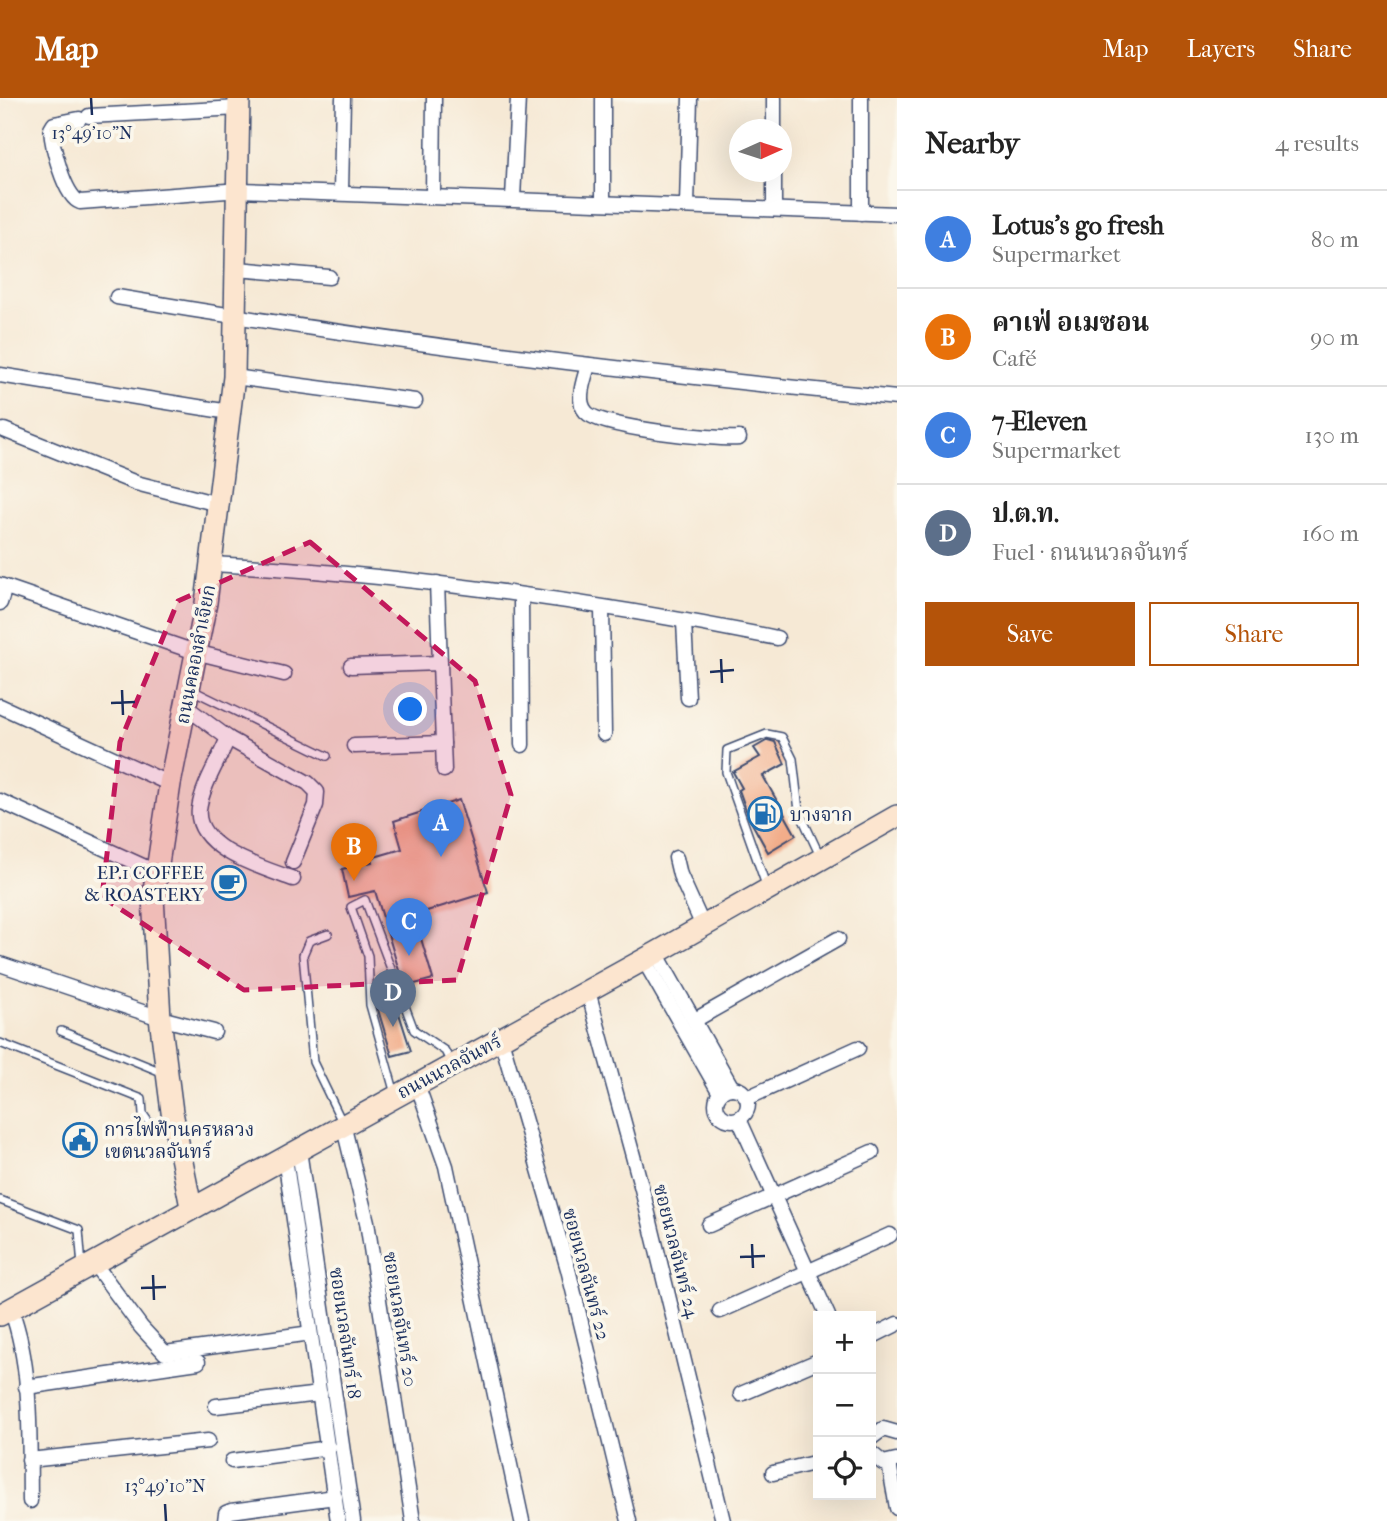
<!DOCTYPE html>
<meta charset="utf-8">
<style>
:root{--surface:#fff;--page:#f2f2f2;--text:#222;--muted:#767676;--line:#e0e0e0;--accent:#b45309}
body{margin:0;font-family:"IM FELL French Canon","Noto Serif Thai",serif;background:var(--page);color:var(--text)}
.controls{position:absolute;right:21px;bottom:21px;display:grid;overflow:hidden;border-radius:0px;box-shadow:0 7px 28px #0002}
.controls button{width:63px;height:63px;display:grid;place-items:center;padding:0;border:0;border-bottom:2px solid var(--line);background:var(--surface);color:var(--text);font:35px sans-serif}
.compass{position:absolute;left:729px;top:21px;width:63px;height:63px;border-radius:50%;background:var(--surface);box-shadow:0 7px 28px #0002;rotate:87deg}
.you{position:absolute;left:411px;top:612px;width:24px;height:24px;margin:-18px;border:5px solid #fff;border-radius:50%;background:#1a73e8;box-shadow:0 0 0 10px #1a73e833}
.badge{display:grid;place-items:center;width:46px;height:46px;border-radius:50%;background:var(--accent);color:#fff;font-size:23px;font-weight:700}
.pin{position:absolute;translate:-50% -58px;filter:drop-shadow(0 2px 4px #0008)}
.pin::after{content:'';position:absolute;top:37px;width:24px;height:21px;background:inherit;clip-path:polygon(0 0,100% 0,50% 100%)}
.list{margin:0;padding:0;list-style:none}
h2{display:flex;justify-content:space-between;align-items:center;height:91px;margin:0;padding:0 28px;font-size:30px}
h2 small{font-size:23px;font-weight:400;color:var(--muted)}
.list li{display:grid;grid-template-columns:46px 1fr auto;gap:21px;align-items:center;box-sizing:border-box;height:98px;padding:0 28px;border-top:2px solid var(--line)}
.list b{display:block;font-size:26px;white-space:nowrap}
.list p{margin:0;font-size:23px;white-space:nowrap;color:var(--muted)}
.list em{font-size:23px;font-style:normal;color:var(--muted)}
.actions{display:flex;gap:14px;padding:21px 28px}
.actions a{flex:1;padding:16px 0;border:2px solid var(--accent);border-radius:0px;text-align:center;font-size:24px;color:var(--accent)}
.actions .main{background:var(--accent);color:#fff}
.icon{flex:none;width:38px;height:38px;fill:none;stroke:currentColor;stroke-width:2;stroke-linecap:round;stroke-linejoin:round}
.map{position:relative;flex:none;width:897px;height:1423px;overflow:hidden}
header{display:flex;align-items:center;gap:42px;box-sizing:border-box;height:98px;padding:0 35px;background:var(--accent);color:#fff}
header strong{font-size:33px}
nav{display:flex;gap:38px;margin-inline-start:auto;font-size:24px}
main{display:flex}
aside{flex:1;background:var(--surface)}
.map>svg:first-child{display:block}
.building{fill:#f2ad8a}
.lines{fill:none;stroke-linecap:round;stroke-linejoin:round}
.lane-casing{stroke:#3c4b70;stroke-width:10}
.street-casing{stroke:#3c4b70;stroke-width:17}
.secondary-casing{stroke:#3c4b70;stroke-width:24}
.lane{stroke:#fff;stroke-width:7}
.street{stroke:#fff;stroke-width:14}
.secondary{stroke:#fce5cf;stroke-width:21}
.marked{fill:#c2185b;fill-opacity:0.2;stroke:#c2185b;stroke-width:5;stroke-dasharray:14 9;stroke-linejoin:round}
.ticks{fill:none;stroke:#1b2f5e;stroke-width:2.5}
.labels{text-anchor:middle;stroke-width:7;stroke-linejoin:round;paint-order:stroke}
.street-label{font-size:19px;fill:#1b2f5e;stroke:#fbf7ec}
.poi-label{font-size:19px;fill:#1b2f5e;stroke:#fbf7ec;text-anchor:start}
.ticks-label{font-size:18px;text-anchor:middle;fill:#1b2f5e;stroke:#fbf7ec;stroke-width:7;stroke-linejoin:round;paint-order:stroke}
</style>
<header>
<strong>Map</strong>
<nav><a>Map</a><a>Layers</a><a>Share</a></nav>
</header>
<main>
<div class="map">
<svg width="897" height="1423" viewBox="0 0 897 1423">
<rect width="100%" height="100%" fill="#fbf7ec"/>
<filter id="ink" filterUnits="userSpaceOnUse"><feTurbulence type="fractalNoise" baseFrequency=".0143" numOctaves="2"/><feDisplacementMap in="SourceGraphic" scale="14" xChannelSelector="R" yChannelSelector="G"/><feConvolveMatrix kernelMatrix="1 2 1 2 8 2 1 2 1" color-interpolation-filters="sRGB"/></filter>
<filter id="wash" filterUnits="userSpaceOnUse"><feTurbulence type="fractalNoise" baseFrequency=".00686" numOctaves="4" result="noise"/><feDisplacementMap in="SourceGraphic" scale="28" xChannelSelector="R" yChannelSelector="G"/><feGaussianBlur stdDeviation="1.57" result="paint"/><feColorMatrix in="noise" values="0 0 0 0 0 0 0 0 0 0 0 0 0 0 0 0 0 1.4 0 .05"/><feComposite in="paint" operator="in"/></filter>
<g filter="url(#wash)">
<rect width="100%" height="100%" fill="#f6e9d5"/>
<g id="blocks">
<g class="building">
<polygon points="768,642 775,644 785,666 763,678 796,737 768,754 749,720 739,692 742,690 733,674 760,659 754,650"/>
<polygon points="459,702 488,794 414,817 433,881 404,889 375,793 348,799 342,771 372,764 371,760 402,751 394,723"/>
<polygon points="394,900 411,953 392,958 376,905"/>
</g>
</g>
</g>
<g filter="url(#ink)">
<use href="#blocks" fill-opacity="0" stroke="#3c4b70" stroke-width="2"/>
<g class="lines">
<g class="lane-casing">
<g id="lane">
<polyline points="192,592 327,658"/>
<polyline points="767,790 726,674 727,652 767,636 782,639 793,661 799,713 820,758"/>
<polyline points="328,836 309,843 303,857 313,964 343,1026"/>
<polyline points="61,933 164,975"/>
<polyline points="0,945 142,1001 143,1016 150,1026 170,1025"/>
<polyline points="395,996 370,907 368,858 351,809 365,802 414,932 445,953 452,967"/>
<polyline points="0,1102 79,1132 82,1169"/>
</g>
</g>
<g class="street-casing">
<g id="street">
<polyline points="89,18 239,10"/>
<path d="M79,21L54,26L51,31C52,47 64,99 80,104L240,92L897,116"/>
<polyline points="774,32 774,0"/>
<polyline points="341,94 343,0"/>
<polyline points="433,97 434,0"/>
<polyline points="513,100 518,0"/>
<polyline points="603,104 603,0"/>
<polyline points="687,107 690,0"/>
<polyline points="774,111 774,74"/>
<polyline points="861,115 861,0"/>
<polyline points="237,171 329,179"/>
<path d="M117,199C375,243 636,275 897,300"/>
<path d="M588,267C585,280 575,302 586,314C600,330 715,342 739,340"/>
<polyline points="0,277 229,314"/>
<polyline points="234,279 415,303"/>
<polyline points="4,332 136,385 218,406"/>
<path d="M212,466C401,476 591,503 777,540"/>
<polyline points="437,485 444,672"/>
<polyline points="0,487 195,554 284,576"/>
<polyline points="521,498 522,647"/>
<polyline points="0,505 5,489"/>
<polyline points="602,510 604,636"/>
<polyline points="684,524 688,600"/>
<polyline points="351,568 440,565"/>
<polyline points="0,608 170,686"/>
<path d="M186,609L228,640C219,662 202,688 199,711C194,751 264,770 293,781"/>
<polyline points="228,640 308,685 317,694 316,707 293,764"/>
<polyline points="354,648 443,645"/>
<polyline points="0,703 156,774"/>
<polyline points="676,760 680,777 703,828"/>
<polyline points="656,855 732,990"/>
<polyline points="644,862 720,995"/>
<polyline points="0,866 160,920 214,934"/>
<polyline points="588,893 642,1091 723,1423"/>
<polyline points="695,922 838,841"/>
<polyline points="501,941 568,1171 629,1423"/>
<polyline points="417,986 446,1068 522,1423"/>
<circle cx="732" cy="1006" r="16"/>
<polyline points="747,1000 858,950"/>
<polyline points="739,1021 828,1218"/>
<polyline points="343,1026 367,1124 413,1423"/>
<polyline points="299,1052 353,1423"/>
<polyline points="285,1060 338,1423"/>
<polyline points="709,1127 872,1054"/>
<polyline points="93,1164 141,1229 165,1255 304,1236"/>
<path d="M11,1211C33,1271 29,1340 30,1403"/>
<polyline points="720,1213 890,1137"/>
<polyline points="871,1239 897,1226"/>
<polyline points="26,1289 198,1264"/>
<polyline points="741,1296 818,1263"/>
<polyline points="216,1308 320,1296"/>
<polyline points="871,1340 883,1331 897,1335"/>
<polyline points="871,1355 883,1365 896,1362"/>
<polyline points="29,1362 208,1343"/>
<polyline points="232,1363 329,1350"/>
<polyline points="889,1365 897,1410"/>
<polyline points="773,1375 818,1364"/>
<polyline points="225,1423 226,1415 231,1413 335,1399"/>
</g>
</g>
<g class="secondary-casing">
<g id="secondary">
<polyline points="191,1109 172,1014 160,920 153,799 170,686 206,505 234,279 239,0"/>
<polyline points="0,1217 656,855 897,718"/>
</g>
</g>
<use href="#lane" class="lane"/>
<use href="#street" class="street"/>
<use href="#secondary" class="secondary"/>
</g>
</g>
<path class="marked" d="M310,444L475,583L511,697L457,882L244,892L102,799L120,644L178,503Z"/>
<path class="ticks" d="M91,0L92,17M721,561L722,585M710,574L734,572M122,592L123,617M111,605L135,604M752,1146L753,1170M740,1159L765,1158M153,1177L154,1202M141,1190L166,1189M165,1406L166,1423"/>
<defs>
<g id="fuel-ring" transform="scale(1.75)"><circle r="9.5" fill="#fbf7ec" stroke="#1f6fb2" stroke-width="1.5"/><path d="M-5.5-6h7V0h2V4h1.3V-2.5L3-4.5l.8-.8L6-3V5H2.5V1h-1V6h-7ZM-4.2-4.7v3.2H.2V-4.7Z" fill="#1f6fb2"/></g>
<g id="cafe-ring" transform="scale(1.75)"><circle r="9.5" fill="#fbf7ec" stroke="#1f6fb2" stroke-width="1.5"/><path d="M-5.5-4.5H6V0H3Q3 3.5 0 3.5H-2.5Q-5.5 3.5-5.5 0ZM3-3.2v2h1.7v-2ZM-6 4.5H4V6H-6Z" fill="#1f6fb2"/></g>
<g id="civic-ring" transform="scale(1.75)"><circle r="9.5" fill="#fbf7ec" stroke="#1f6fb2" stroke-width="1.5"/><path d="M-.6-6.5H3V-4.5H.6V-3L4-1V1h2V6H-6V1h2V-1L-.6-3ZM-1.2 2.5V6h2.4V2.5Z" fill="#1f6fb2"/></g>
</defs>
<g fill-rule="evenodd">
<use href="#fuel-ring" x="765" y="716"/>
<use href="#cafe-ring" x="229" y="785"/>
<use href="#civic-ring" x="80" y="1042"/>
</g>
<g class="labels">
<g class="street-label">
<text transform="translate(195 556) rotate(-79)" y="7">ถนนคลองลำเจียก</text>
<text transform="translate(449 968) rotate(-28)" y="7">ถนนนวลจันทร์</text>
<text transform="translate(677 1153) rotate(76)" y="7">ซอยนวลจันทร์ 24</text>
<text transform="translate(587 1176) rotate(75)" y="7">ซอยนวลจันทร์ 22</text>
<text transform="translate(401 1221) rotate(81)" y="7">ซอยนวลจันทร์ 20</text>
<text transform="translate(346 1235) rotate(82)" y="7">ซอยนวลจันทร์ 18</text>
</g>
<g class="poi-label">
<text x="790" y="723">บางจาก</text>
<text x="204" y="781" text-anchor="end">EP.1 COFFEE<tspan x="204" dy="22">&amp; ROASTERY</tspan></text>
<text x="104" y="1038">การไฟฟ้านครหลวง<tspan x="104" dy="22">เขตนวลจันทร์</tspan></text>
</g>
</g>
<g class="ticks-label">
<text x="92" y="41">13°49'10"N</text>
<text x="165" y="1394">13°49'10"N</text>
</g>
</svg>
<div class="controls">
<button>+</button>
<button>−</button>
<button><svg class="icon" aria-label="locate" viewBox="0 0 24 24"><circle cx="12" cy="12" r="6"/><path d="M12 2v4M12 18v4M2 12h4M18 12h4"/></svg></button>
</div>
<svg class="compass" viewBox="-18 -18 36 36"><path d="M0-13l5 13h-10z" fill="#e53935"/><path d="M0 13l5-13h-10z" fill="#767676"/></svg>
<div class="you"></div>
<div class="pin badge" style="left:441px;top:759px;background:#3f7fe0">A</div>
<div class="pin badge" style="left:354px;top:783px;background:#e8710a">B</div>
<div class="pin badge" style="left:409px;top:858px;background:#3f7fe0">C</div>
<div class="pin badge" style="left:393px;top:929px;background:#5c6f8a">D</div>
</div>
<aside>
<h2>Nearby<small>4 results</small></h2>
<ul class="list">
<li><span class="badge" style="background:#3f7fe0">A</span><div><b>Lotus's go fresh</b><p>Supermarket</p></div><em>80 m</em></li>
<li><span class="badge" style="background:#e8710a">B</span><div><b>คาเฟ่ อเมซอน</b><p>Café</p></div><em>90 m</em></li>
<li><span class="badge" style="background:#3f7fe0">C</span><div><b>7-Eleven</b><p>Supermarket</p></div><em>130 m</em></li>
<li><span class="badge" style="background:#5c6f8a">D</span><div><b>ป.ต.ท.</b><p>Fuel · ถนนนวลจันทร์</p></div><em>160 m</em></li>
</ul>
<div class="actions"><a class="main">Save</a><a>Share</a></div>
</aside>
</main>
